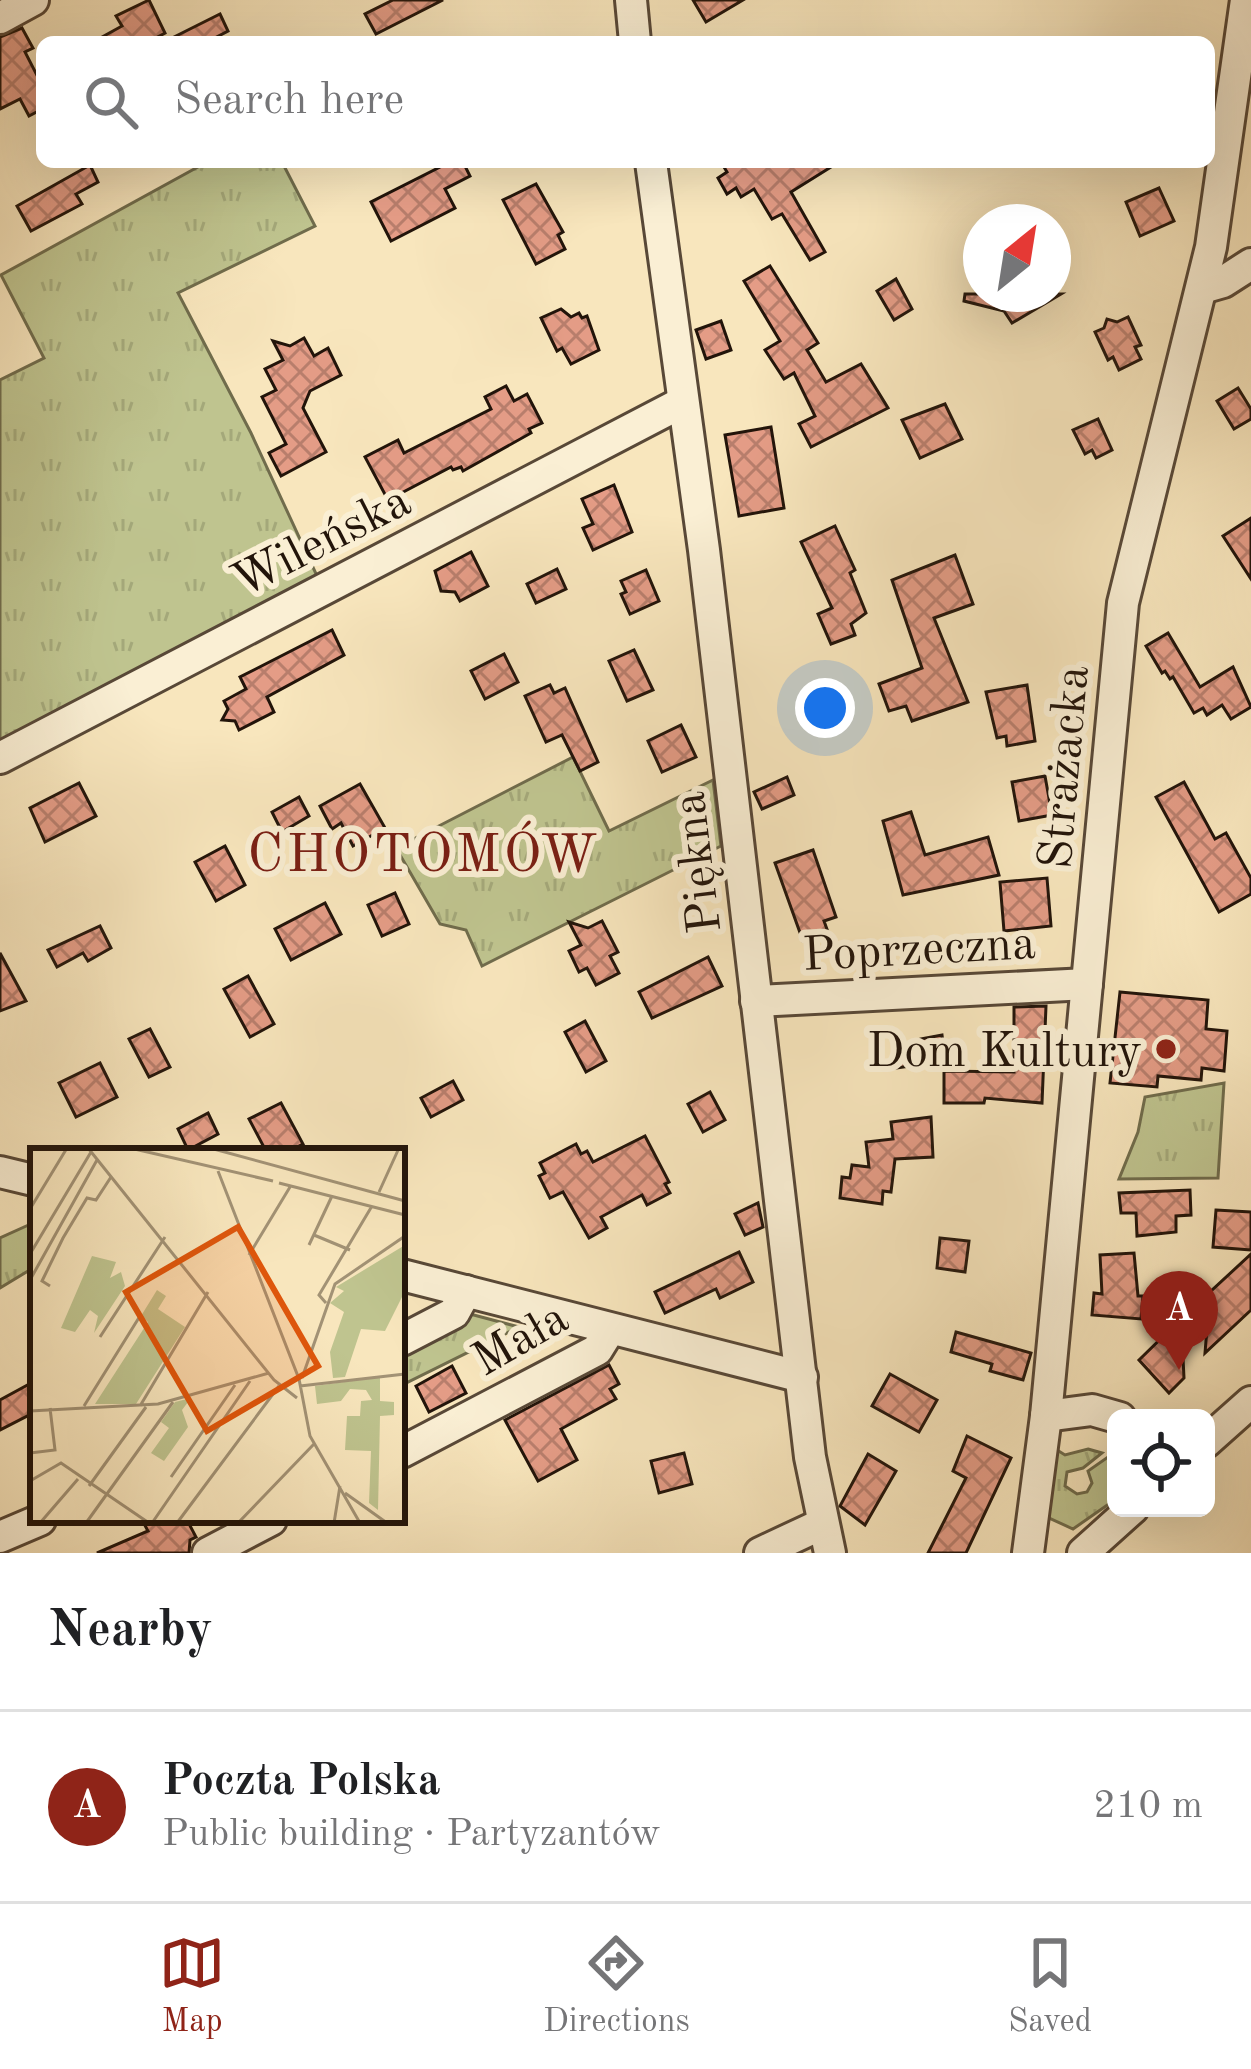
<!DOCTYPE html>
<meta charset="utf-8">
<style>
:root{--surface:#fff;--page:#f2f2f2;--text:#202124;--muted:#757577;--line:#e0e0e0;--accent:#8f2418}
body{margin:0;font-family:"Old Standard TT",serif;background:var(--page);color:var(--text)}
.controls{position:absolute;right:36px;bottom:36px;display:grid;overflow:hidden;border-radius:18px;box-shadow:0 12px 48px #0002}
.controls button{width:108px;height:108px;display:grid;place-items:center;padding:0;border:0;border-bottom:3px solid var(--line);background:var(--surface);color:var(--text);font:60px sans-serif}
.compass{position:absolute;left:963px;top:204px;width:108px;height:108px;border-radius:50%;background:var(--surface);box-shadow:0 12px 48px #0002;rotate:30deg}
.you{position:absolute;left:825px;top:708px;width:42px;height:42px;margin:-30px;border:9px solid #fff;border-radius:50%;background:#1a73e8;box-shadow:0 0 0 18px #1a73e833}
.badge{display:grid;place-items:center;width:78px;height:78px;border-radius:50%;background:var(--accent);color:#fff;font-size:39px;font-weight:700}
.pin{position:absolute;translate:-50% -99px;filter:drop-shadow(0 3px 6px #0008)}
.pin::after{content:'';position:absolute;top:63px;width:42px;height:36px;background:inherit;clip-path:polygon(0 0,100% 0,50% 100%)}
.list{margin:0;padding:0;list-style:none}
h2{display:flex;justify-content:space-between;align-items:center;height:156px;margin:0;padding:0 48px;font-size:51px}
h2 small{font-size:39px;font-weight:400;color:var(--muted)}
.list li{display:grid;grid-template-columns:78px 1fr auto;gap:36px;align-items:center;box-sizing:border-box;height:192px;padding:0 48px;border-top:3px solid var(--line)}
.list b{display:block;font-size:45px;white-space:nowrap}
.list p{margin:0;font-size:39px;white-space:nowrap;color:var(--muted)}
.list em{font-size:39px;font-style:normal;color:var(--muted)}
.icon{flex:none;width:66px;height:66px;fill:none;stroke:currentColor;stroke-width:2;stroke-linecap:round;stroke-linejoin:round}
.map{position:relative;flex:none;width:1251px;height:1553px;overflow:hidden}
.search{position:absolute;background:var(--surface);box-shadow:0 12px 48px #0002;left:36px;right:36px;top:36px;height:132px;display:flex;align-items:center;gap:30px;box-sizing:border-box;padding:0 42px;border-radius:18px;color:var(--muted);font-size:45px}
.sheet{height:348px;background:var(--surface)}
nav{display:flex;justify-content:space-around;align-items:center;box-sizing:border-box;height:168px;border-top:3px solid var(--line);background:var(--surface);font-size:33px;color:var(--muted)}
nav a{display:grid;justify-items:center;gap:6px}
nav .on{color:var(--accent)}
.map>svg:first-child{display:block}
.grass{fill:url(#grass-tufts);stroke:#706c4c;stroke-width:3}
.building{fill:url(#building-cross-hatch);stroke:#22140a;stroke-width:3}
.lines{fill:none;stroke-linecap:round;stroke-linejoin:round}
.minor-casing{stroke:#584837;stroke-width:36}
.minor{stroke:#faefd4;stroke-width:30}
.poi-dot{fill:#8f2418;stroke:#faefd4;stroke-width:4.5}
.labels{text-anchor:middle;stroke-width:12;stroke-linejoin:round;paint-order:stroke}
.street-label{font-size:48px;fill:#22140a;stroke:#faefd4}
.poi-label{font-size:48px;fill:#22140a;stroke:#faefd4;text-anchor:end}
.quarter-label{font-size:54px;letter-spacing:3px;fill:#7a1f14;stroke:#faefd4}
.inset-road{fill:none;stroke:#a29275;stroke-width:3}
.view{fill:#de560c;fill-opacity:0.15;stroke:#de560c;stroke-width:6}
.inset-edge{fill:none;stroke:#22140a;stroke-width:6}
</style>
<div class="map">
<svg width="1251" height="1553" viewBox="0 0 1251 1553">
<defs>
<pattern id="grass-tufts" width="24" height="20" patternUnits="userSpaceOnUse" patternTransform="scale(3)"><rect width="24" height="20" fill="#bfc48f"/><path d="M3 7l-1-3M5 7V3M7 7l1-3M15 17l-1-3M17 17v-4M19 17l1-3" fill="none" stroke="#a4a87a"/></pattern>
<pattern id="building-cross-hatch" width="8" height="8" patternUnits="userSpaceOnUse" patternTransform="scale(3)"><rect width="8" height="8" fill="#e49c86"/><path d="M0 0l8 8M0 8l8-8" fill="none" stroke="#b87e6c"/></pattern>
</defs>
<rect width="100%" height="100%" fill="#f8e6bd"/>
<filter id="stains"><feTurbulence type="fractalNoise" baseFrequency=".00167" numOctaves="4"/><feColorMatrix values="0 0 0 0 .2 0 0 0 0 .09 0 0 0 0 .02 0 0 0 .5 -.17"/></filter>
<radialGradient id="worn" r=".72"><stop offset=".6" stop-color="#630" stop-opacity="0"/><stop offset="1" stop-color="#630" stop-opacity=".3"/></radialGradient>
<g class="grass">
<polygon points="207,162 282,162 315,226 178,293 251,433 318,578 0,747 0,380 44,358 1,275"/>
<polygon points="573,757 609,831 713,780 721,846 482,966 466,930 440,924 396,848"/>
<polygon points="1224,1083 1218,1178 1119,1179 1138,1132 1145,1097"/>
<polygon points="33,1223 33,1268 0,1288 0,1238"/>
<polygon points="470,1314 519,1327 402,1385 402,1349"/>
<polygon points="1088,1449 1102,1453 1083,1468 1067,1472 1065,1486 1077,1494 1087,1492 1092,1483 1088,1471 1108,1457 1116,1469 1116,1499 1073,1529 1047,1517 1057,1450 1065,1455"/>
</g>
<g class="building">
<polygon points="149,0 165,33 148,42 93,42 122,26 116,16"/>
<polygon points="393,0 443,0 376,34 365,14"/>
<polygon points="693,0 743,0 706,22"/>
<polygon points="220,14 228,31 207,42 164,42"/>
<polygon points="22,28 33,48 25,52 42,85 42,109 29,116 20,99 0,109 0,37"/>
<polygon points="450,162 463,162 470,176 445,189 455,208 391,241 371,202"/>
<polygon points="721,162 839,162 791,192 825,252 810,260 782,214 772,219 754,189 741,197 736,188 727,194 718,178 727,172"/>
<polygon points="90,165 98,182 76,194 82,204 31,231 17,206"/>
<polygon points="536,184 563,232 558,235 565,249 536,264 503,200"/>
<polygon points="1159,188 1174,221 1140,236 1126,202"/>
<polygon points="770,266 818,343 807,350 826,382 861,364 888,408 811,447 799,424 815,416 794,373 784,379 765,350 780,341 744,281"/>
<polygon points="896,279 912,309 894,320 877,291"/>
<polygon points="965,294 1061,294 1012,323 1004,311 964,301"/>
<polygon points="561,309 571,317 579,313 582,318 587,316 599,350 571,364 562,348 557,351 541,318"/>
<polygon points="1128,317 1141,345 1135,347 1141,359 1119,370 1113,357 1108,360 1095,332 1104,328 1107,319 1117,322"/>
<polygon points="721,321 731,350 706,359 696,330"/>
<polygon points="304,338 314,356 328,348 341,375 310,391 303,408 326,452 281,476 269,453 286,444 262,397 276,390 265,369 283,360 273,341 290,346"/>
<polygon points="506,386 514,401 527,394 542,423 529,429 531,433 463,471 461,467 453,470 451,467 388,500 365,457 398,440 404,453 491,409 485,397"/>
<polygon points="1238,388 1251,409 1251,419 1234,429 1217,401"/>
<polygon points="945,404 962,439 920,458 902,420"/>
<polygon points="1098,419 1112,450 1096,458 1092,450 1085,454 1073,430"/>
<polygon points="771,427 784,508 739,516 725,435"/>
<polygon points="614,485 632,532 593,550 583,528 593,524 582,499"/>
<polygon points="1251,518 1251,579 1223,536"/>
<polygon points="835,526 855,570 850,573 866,613 851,624 855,635 831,644 818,614 832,608 801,542"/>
<polygon points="471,552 488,586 460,601 455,592 441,591 435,571"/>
<polygon points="955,555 973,604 934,618 968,702 912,721 906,706 889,711 879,684 922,668 892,580"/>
<polygon points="557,569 566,589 536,603 527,584"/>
<polygon points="646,570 659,601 630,614 621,594 626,592 621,581"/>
<polygon points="332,630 344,655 267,697 274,712 239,730 235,721 222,720 228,709 224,701 246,689 240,677"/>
<polygon points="1168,633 1200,687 1233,667 1251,707 1231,719 1222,705 1207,715 1203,708 1194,713 1173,677 1170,679 1165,671 1162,673 1146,646"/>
<polygon points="634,650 653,690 627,701 609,661"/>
<polygon points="504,654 518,682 485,699 471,671"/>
<polygon points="550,685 554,693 565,688 598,762 580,771 562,735 546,742 525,696"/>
<polygon points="1027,685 1035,741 1007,746 1006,736 997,738 986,692"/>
<polygon points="681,725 696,757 662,772 648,741"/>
<polygon points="1045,776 1052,815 1019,821 1012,782"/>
<polygon points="787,777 794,795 762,809 754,792"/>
<polygon points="1184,782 1215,839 1226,833 1251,878 1251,894 1219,912 1156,797"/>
<polygon points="79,783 96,816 45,842 30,808"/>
<polygon points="360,784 385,828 353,846 341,823 332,829 320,806"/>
<polygon points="299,797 309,816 282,832 272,812"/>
<polygon points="911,812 925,855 988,837 999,875 903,895 883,821"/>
<polygon points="225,846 245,885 216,901 195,862"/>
<polygon points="813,850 836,917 824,921 828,932 803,941 775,863"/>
<polygon points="1047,878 1051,926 1004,931 1000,882"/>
<polygon points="395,893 409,924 382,936 368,905"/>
<polygon points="325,903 341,934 291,960 275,929"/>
<polygon points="602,921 618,952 610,956 619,973 596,985 587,968 579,972 569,951 581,945 569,922 588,928"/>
<polygon points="100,926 111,948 88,961 83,953 57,967 48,950"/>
<polygon points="0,953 26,1001 0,1011"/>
<polygon points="708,957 722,986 652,1018 639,992"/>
<polygon points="248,976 274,1024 250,1037 224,989"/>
<polygon points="1120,992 1208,1000 1206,1029 1227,1031 1224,1071 1202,1068 1201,1080 1158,1076 1157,1087 1110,1083"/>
<polygon points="1046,1006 1042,1103 985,1098 984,1103 944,1103 944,1071 1014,1072 1014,1007"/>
<polygon points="585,1021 606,1061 586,1072 565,1032"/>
<polygon points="150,1029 170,1067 149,1077 129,1039"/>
<polygon points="942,1035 945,1061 896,1068 893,1050 922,1045 921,1039"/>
<polygon points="100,1063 117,1097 76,1117 59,1083"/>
<polygon points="453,1081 463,1100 431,1117 421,1098"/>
<polygon points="710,1092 725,1120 703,1132 688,1104"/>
<polygon points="281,1103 303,1144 289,1151 266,1151 249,1119"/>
<polygon points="208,1113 218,1134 188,1150 178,1129"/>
<polygon points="931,1117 933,1157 895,1159 891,1192 883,1191 882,1204 840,1198 842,1177 850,1178 852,1165 869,1167 866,1142 893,1139 891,1122"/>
<polygon points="645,1136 669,1182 665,1184 670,1193 647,1205 642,1195 601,1217 607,1228 589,1238 563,1192 550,1198 539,1176 545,1173 540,1163 576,1144 581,1154 587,1151 593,1162"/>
<polygon points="1190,1190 1191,1215 1176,1216 1176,1232 1137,1236 1136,1213 1121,1213 1119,1193"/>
<polygon points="758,1203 763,1227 745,1235 735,1214"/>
<polygon points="1216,1210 1251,1212 1251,1250 1213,1247"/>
<polygon points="940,1238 969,1241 965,1272 937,1268"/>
<polygon points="739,1252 753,1282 720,1298 716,1289 665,1313 655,1292"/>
<polygon points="1134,1253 1138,1296 1143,1296 1141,1319 1092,1315 1094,1293 1102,1294 1100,1255"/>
<polygon points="1251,1254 1251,1310 1205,1353 1210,1292"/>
<polygon points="1181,1319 1184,1378 1169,1393 1139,1360"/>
<polygon points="956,1332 1031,1353 1023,1380 990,1371 992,1364 951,1352"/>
<polygon points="609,1365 619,1384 610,1389 616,1399 561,1429 577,1460 538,1481 505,1420"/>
<polygon points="452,1366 466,1393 429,1412 416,1386"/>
<polygon points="890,1374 937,1400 919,1432 872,1406"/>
<polygon points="33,1382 33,1413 0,1430 0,1400"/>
<polygon points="967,1436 1011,1458 966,1553 928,1553 966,1478 953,1471"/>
<polygon points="684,1453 692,1484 659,1493 651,1461"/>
<polygon points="868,1454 896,1471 865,1525 840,1506"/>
<polygon points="142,1520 187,1520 196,1537 190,1540 189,1553 97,1553 148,1531"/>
</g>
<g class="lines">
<g class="minor-casing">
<g id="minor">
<polyline points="631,0 635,42"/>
<polyline points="0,18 33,0"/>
<polyline points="651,162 704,550 810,1457 830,1553"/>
<polyline points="1202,288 1223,282 1251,264"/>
<polyline points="0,758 683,402"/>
<polyline points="756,1001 1087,984"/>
<polyline points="0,1172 33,1180"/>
<polyline points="402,1275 802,1377"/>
<polyline points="402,1340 454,1313 466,1291"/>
<polyline points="1046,1416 1092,1410 1120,1418"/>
<polyline points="1206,1442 1251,1402"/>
<polyline points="402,1452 597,1350 610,1329"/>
<polyline points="0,1537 40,1520"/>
<polyline points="208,1553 271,1520"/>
<polyline points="760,1553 822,1524"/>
<polyline points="1028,1553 1046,1416 1123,603 1211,247 1246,0"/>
<polyline points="1083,1553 1133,1508"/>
</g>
</g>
<use href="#minor" class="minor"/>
</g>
<circle class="poi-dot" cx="1166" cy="1049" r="12"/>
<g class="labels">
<g class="street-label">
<text transform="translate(320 539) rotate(-27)" y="17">Wileńska</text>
<text transform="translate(1062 767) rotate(-85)" y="17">Strażacka</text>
<text transform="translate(695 863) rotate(-97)" y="17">Piękna</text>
<text transform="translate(919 947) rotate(-3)" y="17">Poprzeczna</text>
<text transform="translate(519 1337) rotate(-30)" y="17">Mała</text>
</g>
<g class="poi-label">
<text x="1142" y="1066">Dom Kultury</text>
</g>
<g class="quarter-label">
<text x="424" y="871">CHOTOMÓW</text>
</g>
</g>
<g transform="translate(30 1148)">
<rect width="375" height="375" fill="#f8e6bd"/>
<path d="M375,97V143L355,183L331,181L315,229L303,230L300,204L314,164L300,155L314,143L306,139ZM127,142L136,148L128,161L155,179L106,256H65L118,174L111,168ZM350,229V253L364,254V267L350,268L348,362L339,355L341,303L315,302L317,268H330L331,253L342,252L336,242L320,241L311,253L287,256L285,238ZM161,250L152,262L158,279L134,313L121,305L139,280L131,274L145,254Z" fill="#bfc48f"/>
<path d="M62,108L86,114L80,130L91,124L95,138L64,185L68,168L60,162L45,184L31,180Z" fill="#bfc48f"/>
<path class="inset-road" d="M58,0L244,232L267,250M100,0L243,33M180,0L375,53M188,23L269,231L280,288L330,375M249,35L375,67M349,44L369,0M0,61L37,0M284,87L320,102M279,97L302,48M0,106L61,4M219,107L260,39M0,132L67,12M20,138L12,133L33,90L57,50L66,52L81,29M296,155L289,147L342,58M70,189L135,89M272,230L305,136L375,88M270,238L375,226M54,258L110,168M110,258L178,144M0,263L128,256L239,225M0,305L25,302L20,260M141,329L205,237M0,333L31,315L119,375M59,338L116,259M315,345L357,375M10,375L48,331M56,375L143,254M122,375L220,233M147,375L249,238M208,375L284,296M304,375L310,338"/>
<path class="view" d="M208,79L288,218L177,283L96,144Z"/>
<rect width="375" height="375" class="inset-edge"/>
</g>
<rect width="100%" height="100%" filter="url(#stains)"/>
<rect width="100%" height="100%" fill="url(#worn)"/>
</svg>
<div class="controls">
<button><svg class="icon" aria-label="locate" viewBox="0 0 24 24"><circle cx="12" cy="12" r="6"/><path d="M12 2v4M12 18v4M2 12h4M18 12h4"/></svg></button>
</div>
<svg class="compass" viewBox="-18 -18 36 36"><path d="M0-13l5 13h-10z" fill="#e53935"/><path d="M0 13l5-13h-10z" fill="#757577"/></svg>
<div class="you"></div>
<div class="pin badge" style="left:1179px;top:1370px">A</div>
<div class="search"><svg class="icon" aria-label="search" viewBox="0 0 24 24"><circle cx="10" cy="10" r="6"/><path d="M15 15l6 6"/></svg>Search here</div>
</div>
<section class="sheet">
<h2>Nearby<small></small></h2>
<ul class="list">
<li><span class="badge">A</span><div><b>Poczta Polska</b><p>Public building · Partyzantów</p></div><em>210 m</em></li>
</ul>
</section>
<nav>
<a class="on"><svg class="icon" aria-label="map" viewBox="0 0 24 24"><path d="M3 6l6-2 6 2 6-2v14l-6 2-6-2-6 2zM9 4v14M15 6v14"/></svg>Map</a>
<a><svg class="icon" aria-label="directions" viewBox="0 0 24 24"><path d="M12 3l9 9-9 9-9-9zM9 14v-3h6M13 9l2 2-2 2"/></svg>Directions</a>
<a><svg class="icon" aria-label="saved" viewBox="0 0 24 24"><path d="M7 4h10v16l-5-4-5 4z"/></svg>Saved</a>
</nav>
